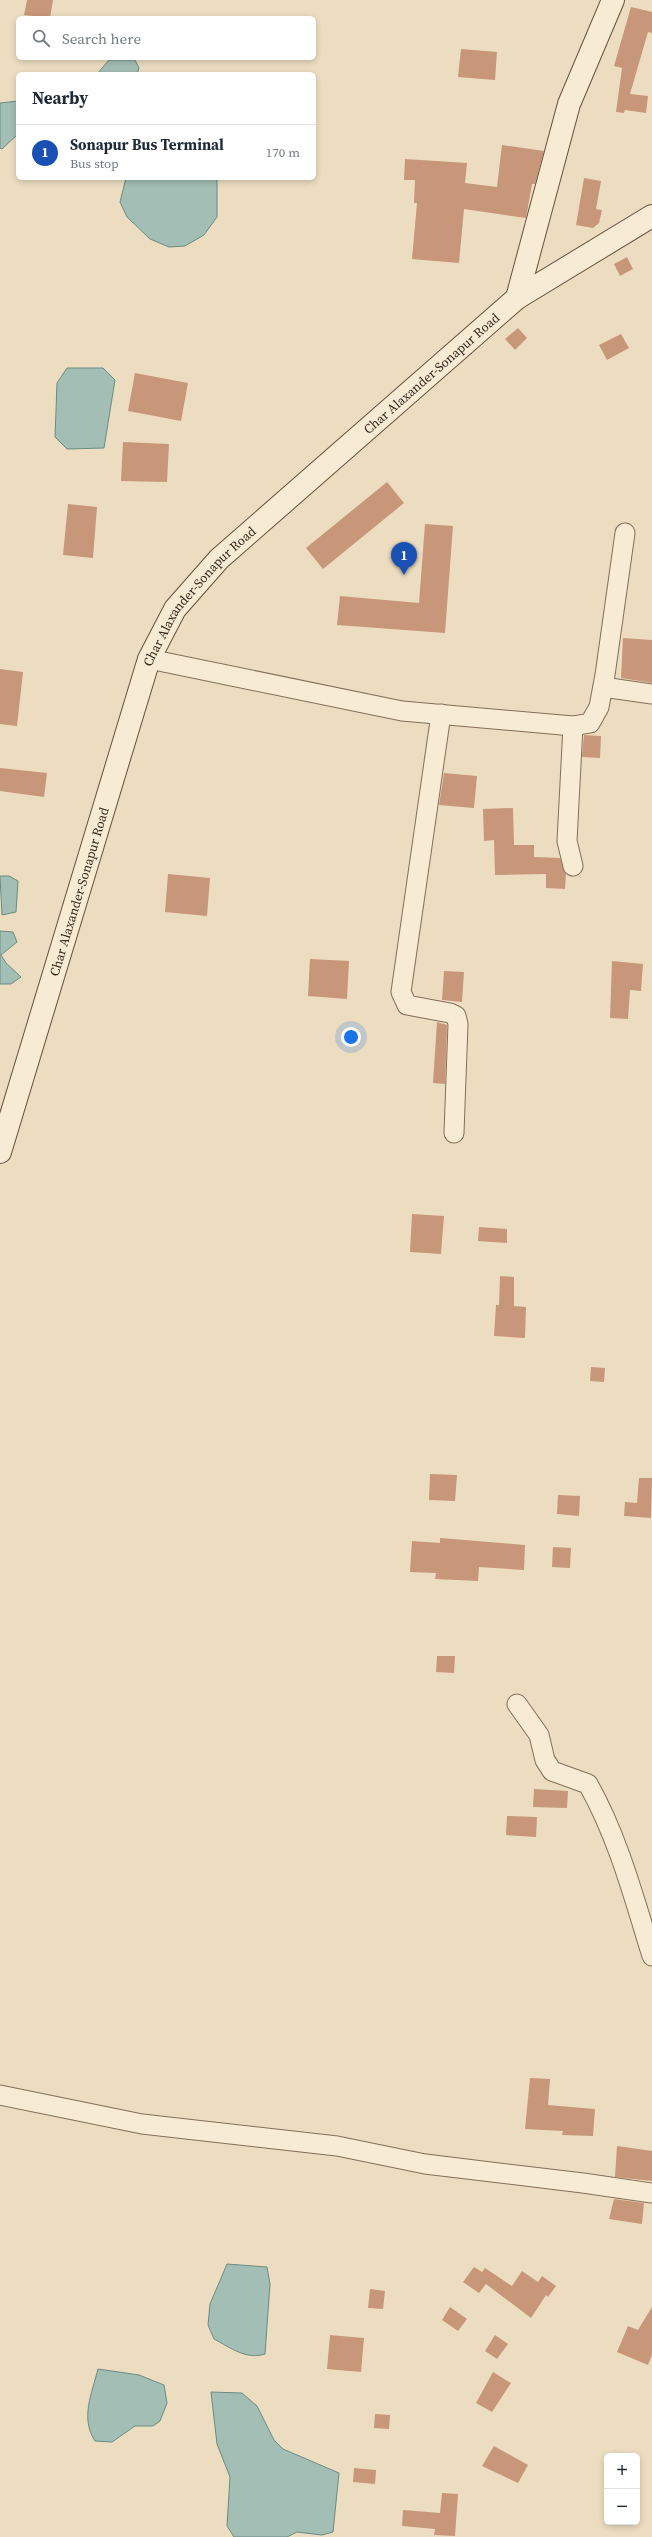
<!DOCTYPE html>
<meta charset="utf-8">
<style>
:root{--surface:#fff;--page:#f2f2f3;--text:#1f2937;--muted:#747a83;--line:#e0e1e3;--accent:#db2777}
body{margin:0;font-family:"Source Serif 4",serif;background:var(--page);color:var(--text)}
.controls{position:absolute;right:12px;bottom:12px;display:grid;overflow:hidden;border-radius:6px;box-shadow:0 2px 6px #0003}
.controls button{width:36px;height:36px;display:grid;place-items:center;padding:0;border:0;border-bottom:1px solid var(--line);background:var(--surface);color:var(--text);font:20px sans-serif}
.you{position:absolute;left:351px;top:1037px;width:14px;height:14px;margin:-10px;border:3px solid #fff;border-radius:50%;background:#1a73e8;box-shadow:0 0 0 6px #1a73e833}
.badge{display:grid;place-items:center;width:26px;height:26px;border-radius:50%;background:var(--accent);color:#fff;font-size:13px;font-weight:700}
.pin{position:absolute;translate:-50% -33px;filter:drop-shadow(0 1px 2px #0008)}
.pin::after{content:'';position:absolute;top:21px;width:14px;height:12px;background:inherit;clip-path:polygon(0 0,100% 0,50% 100%)}
.list{margin:0;padding:0;list-style:none}
h2{display:flex;justify-content:space-between;align-items:center;height:52px;margin:0;padding:0 16px;font-size:17px}
h2 small{font-size:13px;font-weight:400;color:var(--muted)}
.list li{display:grid;grid-template-columns:26px 1fr auto;gap:12px;align-items:center;box-sizing:border-box;height:56px;padding:0 16px;border-top:1px solid var(--line)}
.list b{display:block;font-size:15px;white-space:nowrap}
.list p{margin:0;font-size:13px;white-space:nowrap;color:var(--muted)}
.list em{font-size:13px;font-style:normal;color:var(--muted)}
.icon{flex:none;width:22px;height:22px;fill:none;stroke:currentColor;stroke-width:2;stroke-linecap:round;stroke-linejoin:round}
.map{position:relative;flex:none;width:652px;height:2537px;overflow:hidden}
.search{position:absolute;background:var(--surface);box-shadow:0 2px 6px #0003;left:16px;top:16px;width:300px;height:44px;display:flex;align-items:center;gap:10px;box-sizing:border-box;padding:0 14px;border-radius:6px;color:var(--muted);font-size:15px}
.panel{position:absolute;background:var(--surface);box-shadow:0 2px 6px #0003;left:16px;top:72px;width:300px;height:108px;border-radius:6px}
.map>svg:first-child{display:block}
.water{fill:#a3beb5;stroke:#6b8b82}
.building{fill:#c89678}
.lines{fill:none;stroke-linecap:round;stroke-linejoin:round}
.street-casing{stroke:#846e59;stroke-width:21}
.secondary-casing{stroke:#664f3d;stroke-width:24}
.street{stroke:#f7ebd3;stroke-width:19}
.secondary{stroke:#f7ebd3;stroke-width:22}
.labels{text-anchor:middle;stroke-width:3;stroke-linejoin:round;paint-order:stroke}
.street-label{font-size:13px;fill:#34271d;stroke:#f3e8d0}
</style>
<div class="map">
<svg width="652" height="2537" viewBox="0 0 652 2537">
<rect width="100%" height="100%" fill="#ecddc1"/>
<g class="water">
<polygon points="109,60 135,60 139,68 137,74 97,74"/>
<polygon points="18,101 18,134 2,149 0,148 0,103"/>
<polygon points="126,178 217,178 217,217 204,235 185,246 169,247 150,239 127,217 120,202"/>
<polygon points="67,368 103,368 115,380 104,448 67,449 55,437 57,383"/>
<polygon points="0,876 9,876 18,881 16,912 2,915"/>
<polygon points="0,931 13,932 17,942 1,955 6,963 21,977 11,984 0,984"/>
<path d="M227,2264L267,2267L270,2284L265,2354C246,2360 231,2348 214,2339L208,2325L210,2304Z"/>
<path d="M98,2369L139,2375L164,2385L167,2403L160,2421L153,2426H135L112,2442L95,2441C80,2418 92,2393 98,2369Z"/>
<polygon points="211,2392 242,2393 257,2406 274,2440 283,2449 339,2473 333,2532 322,2535 297,2532 287,2537 234,2537 227,2526 230,2477 217,2444"/>
</g>
<g class="building">
<polygon points="27,0 53,0 50,18 24,15"/>
<polygon points="631,7 652,12 652,33 648,32 630,94 648,96 646,113 625,110 624,113 616,112 622,68 614,66"/>
<polygon points="461,49 497,52 495,80 458,77"/>
<polygon points="502,145 544,151 535,184 532,184 526,218 464,209 459,263 412,259 417,203 414,203 415,180 404,180 405,159 467,163 465,183 497,187"/>
<polygon points="584,178 601,181 596,209 602,210 599,223 593,228 576,225"/>
<polygon points="627,257 633,269 620,276 614,264"/>
<polygon points="518,328 527,338 515,350 505,339"/>
<polygon points="621,334 629,348 607,360 599,345"/>
<polygon points="135,373 188,383 181,421 128,411"/>
<polygon points="123,442 169,444 167,482 121,481"/>
<polygon points="387,482 404,503 323,569 306,548"/>
<polygon points="68,504 97,507 93,558 63,555"/>
<polygon points="425,524 453,526 445,633 337,625 340,596 419,603"/>
<polygon points="623,638 652,640 652,683 621,678"/>
<polygon points="0,669 23,672 17,726 0,724"/>
<polygon points="584,735 601,736 600,758 582,757"/>
<polygon points="0,768 47,773 44,797 0,791"/>
<polygon points="444,773 477,776 474,808 439,805"/>
<polygon points="513,808 514,845 534,845 534,857 560,858 566,874 565,889 546,888 546,874 495,875 494,840 484,841 483,809"/>
<polygon points="168,874 210,878 207,916 165,912"/>
<polygon points="310,959 349,961 347,999 308,996"/>
<polygon points="612,961 643,964 641,991 630,990 628,1019 610,1018"/>
<polygon points="444,971 464,972 462,1002 442,1000"/>
<polygon points="437,1022 447,1025 445,1084 433,1083"/>
<polygon points="412,1214 444,1216 441,1254 410,1252"/>
<polygon points="479,1227 507,1229 507,1243 478,1241"/>
<polygon points="500,1276 514,1277 514,1306 526,1307 525,1338 494,1336 496,1305 499,1305"/>
<polygon points="591,1367 605,1368 604,1382 590,1381"/>
<polygon points="430,1474 457,1475 455,1501 429,1500"/>
<polygon points="639,1478 652,1478 651,1518 624,1516 625,1502 637,1503"/>
<polygon points="558,1495 580,1496 579,1516 557,1514"/>
<polygon points="440,1538 525,1545 524,1570 479,1567 478,1581 435,1579 436,1573 410,1572 412,1541 440,1543"/>
<polygon points="553,1547 571,1548 570,1568 552,1567"/>
<polygon points="437,1656 455,1656 454,1673 436,1672"/>
<polygon points="534,1789 568,1791 567,1808 533,1807"/>
<polygon points="507,1816 537,1817 536,1837 506,1835"/>
<polygon points="530,2078 550,2079 548,2105 595,2109 593,2136 562,2135 563,2131 525,2129"/>
<polygon points="617,2146 652,2151 652,2181 615,2177"/>
<polygon points="614,2199 644,2203 642,2224 609,2219"/>
<polygon points="474,2267 482,2272 485,2268 512,2286 522,2271 538,2282 542,2276 556,2286 548,2297 546,2295 531,2318 486,2284 479,2293 463,2282"/>
<polygon points="370,2289 385,2291 383,2309 368,2308"/>
<polygon points="450,2307 467,2319 458,2331 442,2320"/>
<polygon points="652,2307 652,2355 648,2365 617,2352 628,2326 638,2330"/>
<polygon points="330,2335 364,2338 361,2372 327,2369"/>
<polygon points="495,2335 508,2344 497,2359 485,2351"/>
<polygon points="493,2372 511,2383 492,2412 476,2403"/>
<polygon points="375,2414 390,2415 389,2429 374,2428"/>
<polygon points="494,2446 528,2465 518,2483 482,2466"/>
<polygon points="354,2468 376,2470 375,2484 353,2482"/>
<polygon points="442,2493 458,2494 455,2536 434,2535 435,2529 402,2526 403,2510 440,2513"/>
</g>
<g class="lines">
<g class="street-casing">
<g id="street">
<polyline points="149,659 402,711 573,726 590,723 599,707 605,675 625,533"/>
<polyline points="603,687 652,694"/>
<polyline points="441,714 401,992 407,1005 450,1013 456,1016 458,1024 454,1133"/>
<polyline points="573,726 567,841 573,866"/>
<path d="M517,1704L539,1735L545,1760L552,1771L588,1784C618,1837 634,1898 652,1956"/>
<polyline points="0,2095 142,2124 337,2146 425,2164 583,2183 652,2193"/>
</g>
</g>
<g class="secondary-casing">
<g id="secondary">
<polyline points="517,298 569,104 613,0"/>
<path id="s1" d="M0,1152L149,659L175,609L219,559L517,298L652,216"/>
</g>
</g>
<use href="#street" class="street"/>
<use href="#secondary" class="secondary"/>
</g>
<g class="labels">
<g class="street-label">
<text dy="5" stroke="none"><textPath href="#s1" startOffset="920">Char Alaxander-Sonapur Road</textPath></text>
<text dy="5" stroke="none"><textPath href="#s1" startOffset="596">Char Alaxander-Sonapur Road</textPath></text>
<text dy="5" stroke="none"><textPath href="#s1" startOffset="272">Char Alaxander-Sonapur Road</textPath></text>
</g>
</g>
</svg>
<div class="controls">
<button>+</button>
<button>−</button>
</div>
<div class="you"></div>
<div class="pin badge" style="left:404px;top:575px;background:#1a4fb4">1</div>
<div class="search"><svg class="icon" aria-label="search" viewBox="0 0 24 24"><circle cx="10" cy="10" r="6"/><path d="M15 15l6 6"/></svg>Search here</div>
<section class="panel">
<h2>Nearby<small></small></h2>
<ul class="list">
<li><span class="badge" style="background:#1a4fb4">1</span><div><b>Sonapur Bus Terminal</b><p>Bus stop</p></div><em>170 m</em></li>
</ul>
</section>
</div>
